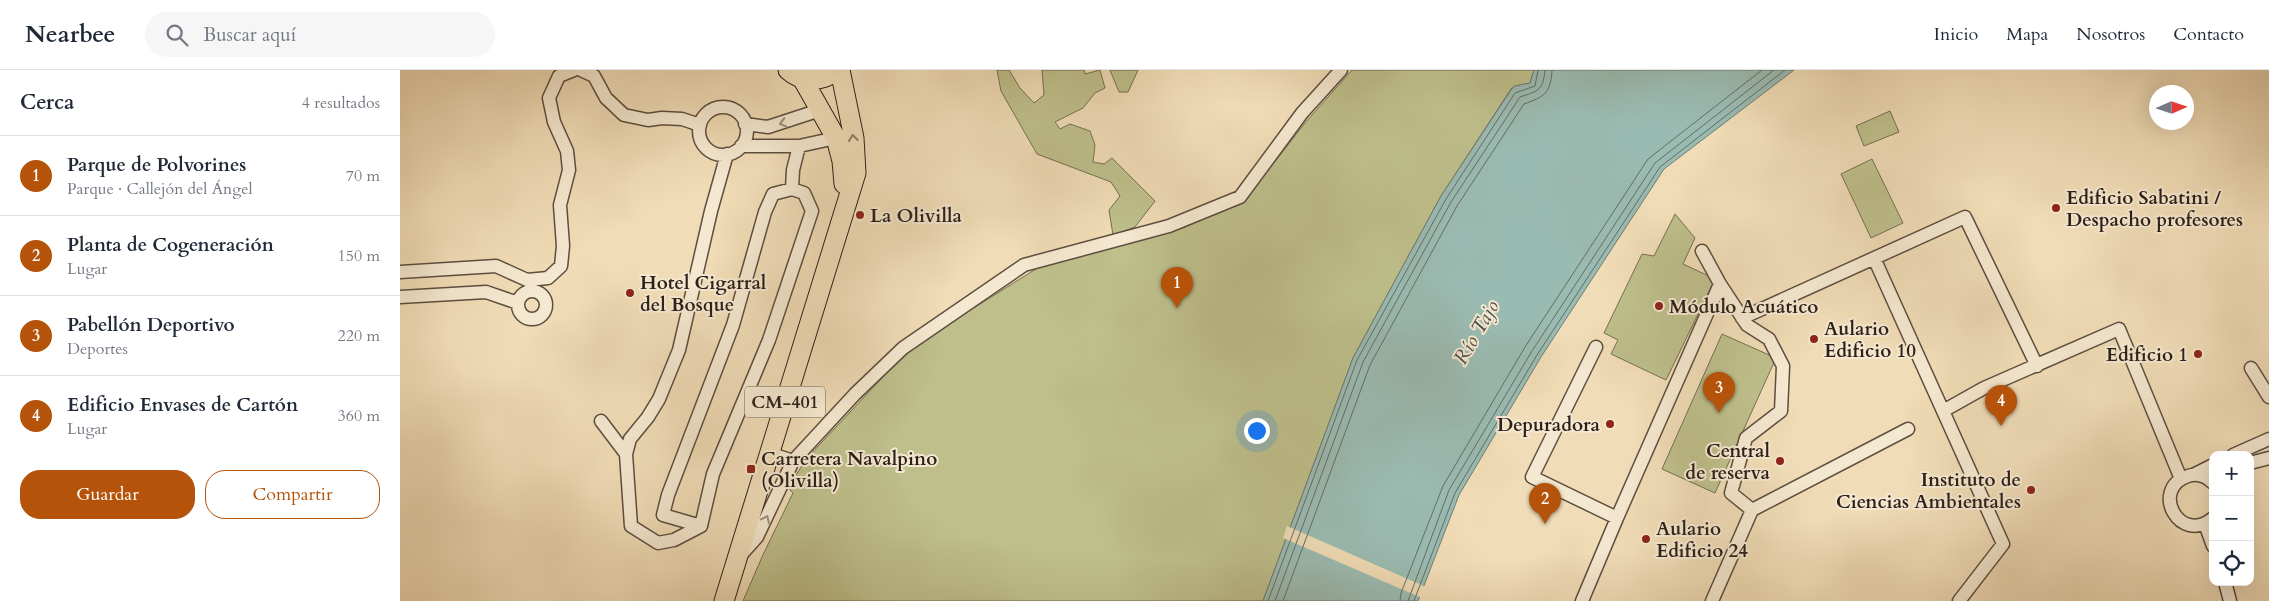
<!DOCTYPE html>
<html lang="es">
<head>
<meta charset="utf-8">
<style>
	body { margin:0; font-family:Cardo,serif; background:#f6f6f7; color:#1f2937 }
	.controls { position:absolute; right:15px; bottom:15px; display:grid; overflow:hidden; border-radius:10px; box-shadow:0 5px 20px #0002 }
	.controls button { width:45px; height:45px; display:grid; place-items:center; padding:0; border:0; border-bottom:1px solid #e0e1e3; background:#fff; color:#1f2937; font:25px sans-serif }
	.compass { position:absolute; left:1749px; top:15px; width:45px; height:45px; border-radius:50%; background:#fff; box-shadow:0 5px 20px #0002; rotate:87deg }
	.you { position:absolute; left:856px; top:360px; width:18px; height:18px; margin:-12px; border:4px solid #fff; border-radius:50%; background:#1a73e8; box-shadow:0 0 0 8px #1a73e833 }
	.badge { display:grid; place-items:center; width:32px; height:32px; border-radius:50%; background:#b45309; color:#fff; font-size:16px; font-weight:700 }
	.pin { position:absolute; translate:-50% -41px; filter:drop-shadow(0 1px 2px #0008) }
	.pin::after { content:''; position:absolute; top:26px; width:18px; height:15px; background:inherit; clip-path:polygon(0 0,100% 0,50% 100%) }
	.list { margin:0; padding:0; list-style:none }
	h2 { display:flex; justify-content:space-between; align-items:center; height:65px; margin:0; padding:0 20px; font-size:21px }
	h2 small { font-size:16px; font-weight:400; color:#747a83 }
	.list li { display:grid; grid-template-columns:32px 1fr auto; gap:15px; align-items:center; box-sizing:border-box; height:80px; padding:0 20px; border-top:1px solid #e0e1e3 }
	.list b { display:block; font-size:19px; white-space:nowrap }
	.list p { margin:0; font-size:16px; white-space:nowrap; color:#747a83 }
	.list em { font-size:16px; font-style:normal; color:#747a83 }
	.actions { display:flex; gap:10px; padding:15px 20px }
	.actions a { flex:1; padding:11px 0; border:1px solid #b45309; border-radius:20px; text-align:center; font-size:18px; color:#b45309 }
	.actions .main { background:#b45309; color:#fff }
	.icon { flex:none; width:28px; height:28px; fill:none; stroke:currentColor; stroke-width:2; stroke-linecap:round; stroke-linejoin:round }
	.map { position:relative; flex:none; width:1869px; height:531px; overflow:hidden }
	header { display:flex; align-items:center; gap:30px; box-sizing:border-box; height:70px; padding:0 25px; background:#fff; border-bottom:1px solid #e0e1e3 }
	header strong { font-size:24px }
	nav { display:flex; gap:28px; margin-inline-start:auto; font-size:18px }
	.search { width:350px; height:45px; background:#f6f6f7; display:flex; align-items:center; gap:12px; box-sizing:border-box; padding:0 18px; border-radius:28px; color:#747a83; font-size:19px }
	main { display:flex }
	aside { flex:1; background:#fff }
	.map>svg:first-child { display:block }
	.green { fill:#bebf8b; stroke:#756f52 }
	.water { fill:#9abbb2; stroke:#6e7d75 }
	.pier { fill:#f0dcb6 }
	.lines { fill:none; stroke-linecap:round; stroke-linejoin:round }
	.shore { stroke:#636d66; stroke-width:1 }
	.street-casing { stroke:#5d4e40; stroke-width:15 }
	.primary-casing { stroke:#2c1f19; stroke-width:21 }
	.street { stroke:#f5e8d0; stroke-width:12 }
	.primary { stroke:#f0dcb6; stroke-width:19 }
	.oneway { stroke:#9b8e7e }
	.oneway2 { stroke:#8e7e68 }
	.poi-dot { fill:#8f2418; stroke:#f5e8d0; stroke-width:2 }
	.labels { text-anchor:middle; stroke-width:4; stroke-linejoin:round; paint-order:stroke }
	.shield { fill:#f5e8d0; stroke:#685b50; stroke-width:1 }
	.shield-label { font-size:18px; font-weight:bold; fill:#2c1f19 }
	.poi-label { font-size:19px; font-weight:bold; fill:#2c1f19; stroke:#f5e8d0; text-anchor:start }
	.water-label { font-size:20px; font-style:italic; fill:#4d4e47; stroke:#f5e8d0 }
</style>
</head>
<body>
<header>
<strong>Nearbee</strong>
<div class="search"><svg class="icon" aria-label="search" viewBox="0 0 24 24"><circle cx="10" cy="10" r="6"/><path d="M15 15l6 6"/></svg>Buscar aquí</div>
<nav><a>Inicio</a><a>Mapa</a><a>Nosotros</a><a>Contacto</a></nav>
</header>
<main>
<aside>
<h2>Cerca<small>4 resultados</small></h2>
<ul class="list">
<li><span class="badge">1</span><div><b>Parque de Polvorines</b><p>Parque · Callejón del Ángel</p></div><em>70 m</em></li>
<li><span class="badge">2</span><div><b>Planta de Cogeneración</b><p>Lugar</p></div><em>150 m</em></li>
<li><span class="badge">3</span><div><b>Pabellón Deportivo</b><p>Deportes</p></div><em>220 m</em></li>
<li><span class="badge">4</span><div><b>Edificio Envases de Cartón</b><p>Lugar</p></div><em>360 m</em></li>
</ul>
<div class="actions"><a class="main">Guardar</a><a>Compartir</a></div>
</aside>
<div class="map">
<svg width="1869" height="531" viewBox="0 0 1869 531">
	<rect width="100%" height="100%" fill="#f0dcb6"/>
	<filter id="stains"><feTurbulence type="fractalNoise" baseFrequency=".004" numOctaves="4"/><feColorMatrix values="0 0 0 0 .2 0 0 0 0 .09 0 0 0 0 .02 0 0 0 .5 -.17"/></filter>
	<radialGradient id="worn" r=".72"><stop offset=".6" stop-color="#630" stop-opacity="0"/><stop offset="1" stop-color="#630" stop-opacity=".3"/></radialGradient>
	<path class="green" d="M597,0H609L620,18L634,33L644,25L642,0H684L685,4L700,0L705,18L695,23L683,38L655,52L660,59L670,54L690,61L695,75L693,92L704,94L712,88L755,131L735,157L713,165L709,140L720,126L711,112L637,84L601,21Z
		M710,0H738L728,22H719Z
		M952,0H1134L1130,13L1115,16L1111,19L1041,126L953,288L863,531H343L362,487L393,423L390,420L394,408L407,388L510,278L639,197L783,158L845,130L905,53Z
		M1490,41L1499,62L1464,76L1456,56Z
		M1472,89L1503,153L1471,168L1441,104Z
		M1275,144L1295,168L1283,194L1315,209L1266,310L1211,284L1218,270L1204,263L1242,184L1254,186Z
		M1322,264L1376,288L1315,423L1262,399Z"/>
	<path class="water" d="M1134,0H1394L1264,99L1141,287L1059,425L1018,531H863L953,288L1041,126L1111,20L1115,16L1130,13Z"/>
	<path class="pier" d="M887,456L1026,517L1022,528L883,468Z"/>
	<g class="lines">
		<path class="shore" d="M868,531L957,290L1046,129L1115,23L1135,16L1138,0
			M875,531L963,292L1051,132L1120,27C1137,21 1143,22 1145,0
			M883,531L970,295L1057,136L1124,34C1144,27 1151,23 1152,0
			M1000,531L1001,523L1043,416L1125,277L1248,89L1362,0
			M1008,531L1049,420L1132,281L1255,93L1374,0
			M1014,531L1055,423L1137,285L1260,97L1385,0"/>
		<defs>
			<path id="street" d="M181,0L194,6L206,28L224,45L248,50L262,48L282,49L300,55
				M299 61a24 24 0 1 1 48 0a24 24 0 1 1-48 0Z
				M345,54L368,57L420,40
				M341,76H399L436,68
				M327,84L311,141L279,280L259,329L248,347L230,369L226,384L231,456L258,473L274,470L301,456L313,404L369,270L412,141L404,123L392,119L393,100L399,76
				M1302,181L1320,214L1347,255L1369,269L1383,296L1381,341L1346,368L1331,423L1352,440L1312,531
				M1474,188L1603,474L1559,531
				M0,202L96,196L127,210L148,208L161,196L163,176L160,135L169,100L167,81L154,52L149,28L159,6L174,0
				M118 235a14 14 0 1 1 28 0a14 14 0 1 1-28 0Z
				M0,227L86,222L118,233
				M1342,248L1565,147L1637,296
				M1851,298L1869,327
				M1543,341L1584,318L1719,259L1781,409
				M201,351L226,384
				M369,383L393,391
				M1833,385L1869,369
				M1850,393L1869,388
				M1793,405L1813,395
				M1813,413C1806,406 1797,403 1788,406C1749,419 1780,476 1813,448
				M1352,440L1508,359
				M1217,448L1320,214
				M1805,454L1813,476
				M301,456L263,445L268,425L333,255L365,142L373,124L392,119
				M340,486L357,467L393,391L455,324L503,278L624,195L769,156L840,127L902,43L941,0
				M1825,512L1830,531
				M1182,531L1217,448L1132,407L1196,277"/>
			<path id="primary" d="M388,0C402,13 423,12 437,0
				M402,8L436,68L442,91L444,114
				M324,531L456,103L454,68L440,0"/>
		</defs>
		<use href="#street" class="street-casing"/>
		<use href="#primary" class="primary-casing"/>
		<use href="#street" class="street"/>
		<use href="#primary" class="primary"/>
	</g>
	<defs><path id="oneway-chevron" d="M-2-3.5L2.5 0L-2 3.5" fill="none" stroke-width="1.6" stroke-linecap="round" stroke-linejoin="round" transform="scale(1.25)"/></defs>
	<g class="oneway">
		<use href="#oneway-chevron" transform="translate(383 53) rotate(165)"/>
		<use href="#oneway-chevron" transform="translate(366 449) rotate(-65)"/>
	</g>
	<use class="oneway2" href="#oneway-chevron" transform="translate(453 68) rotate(-97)"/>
	<g class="poi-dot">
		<circle cx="1656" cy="138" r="5"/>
		<circle cx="460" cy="145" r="5"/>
		<circle cx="230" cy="223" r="5"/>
		<circle cx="1259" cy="236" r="5"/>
		<circle cx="1414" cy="269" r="5"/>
		<circle cx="1798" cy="284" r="5"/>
		<circle cx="1210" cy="354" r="5"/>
		<circle cx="1380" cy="391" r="5"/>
		<rect x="346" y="394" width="10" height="10" rx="2.5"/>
		<circle cx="1631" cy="420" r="5"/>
		<circle cx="1246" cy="469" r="5"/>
	</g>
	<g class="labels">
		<rect class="shield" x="345" y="316.5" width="80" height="31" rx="4"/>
		<g class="shield-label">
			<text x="385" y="338">CM-401</text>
		</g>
		<g class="poi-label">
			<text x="1666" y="134">Edificio Sabatini /<tspan x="1666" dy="22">Despacho profesores</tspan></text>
			<text x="470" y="152">La Olivilla</text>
			<text x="240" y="219">Hotel Cigarral<tspan x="240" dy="22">del Bosque</tspan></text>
			<text x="1269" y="243">Módulo Acuático</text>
			<text x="1424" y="265">Aulario<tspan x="1424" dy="22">Edificio 10</tspan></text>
			<text x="1788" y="291" text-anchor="end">Edificio 1</text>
			<text x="1200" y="361" text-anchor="end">Depuradora</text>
			<text x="1370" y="387" text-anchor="end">Central<tspan x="1370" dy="22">de reserva</tspan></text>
			<text x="361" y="395">Carretera Navalpino<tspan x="361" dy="22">(Olivilla)</tspan></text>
			<text x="1621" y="416" text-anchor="end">Instituto de<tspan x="1621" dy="22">Ciencias Ambientales</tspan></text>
			<text x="1256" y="465">Aulario<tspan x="1256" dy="22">Edificio 24</tspan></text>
		</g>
		<g class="water-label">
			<text transform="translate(1076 262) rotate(-60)" y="7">Río Tajo</text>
		</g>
	</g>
	<rect width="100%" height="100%" filter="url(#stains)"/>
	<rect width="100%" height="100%" fill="url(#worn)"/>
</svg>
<div class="controls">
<button>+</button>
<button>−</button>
<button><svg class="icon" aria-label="locate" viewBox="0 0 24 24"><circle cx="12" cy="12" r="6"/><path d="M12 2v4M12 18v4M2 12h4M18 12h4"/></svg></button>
</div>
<svg class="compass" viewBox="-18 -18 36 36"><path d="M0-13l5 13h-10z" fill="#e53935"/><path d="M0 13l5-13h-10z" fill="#747a83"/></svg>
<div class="you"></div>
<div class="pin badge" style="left:777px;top:238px">1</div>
<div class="pin badge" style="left:1145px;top:454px">2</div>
<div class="pin badge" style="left:1319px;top:343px">3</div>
<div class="pin badge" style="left:1601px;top:356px">4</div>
</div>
</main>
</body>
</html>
